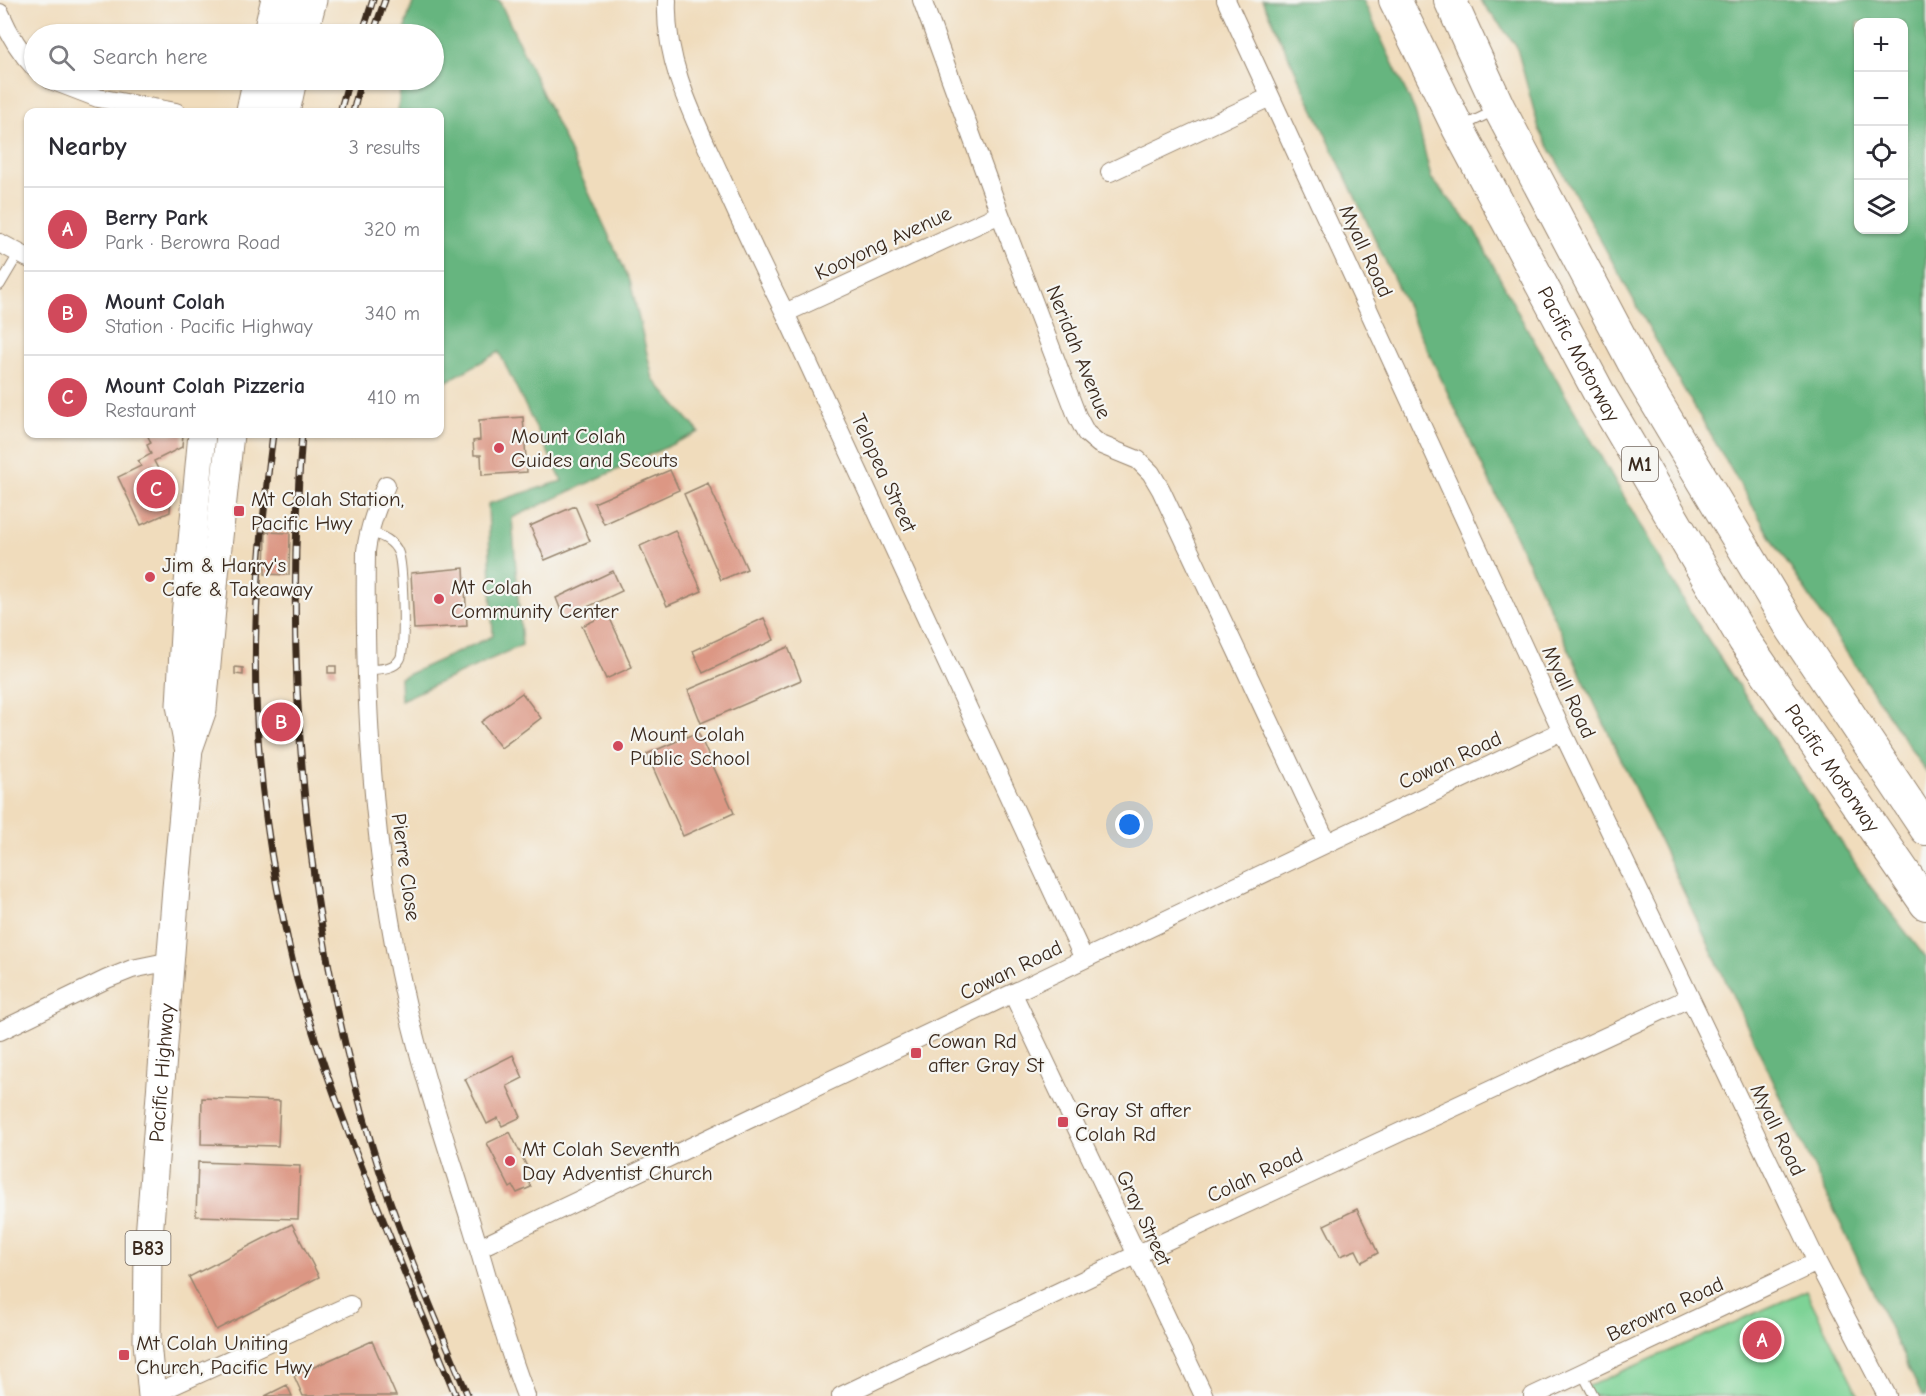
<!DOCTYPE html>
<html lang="en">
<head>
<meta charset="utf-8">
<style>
	body { margin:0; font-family:"Comic Neue",sans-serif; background:#f2f2f3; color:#2b2b33 }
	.controls { position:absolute; right:18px; top:18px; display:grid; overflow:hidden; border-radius:12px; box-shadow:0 2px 4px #0004 }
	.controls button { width:54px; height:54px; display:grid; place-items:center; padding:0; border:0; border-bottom:2px solid #e1e1e2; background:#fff; color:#2b2b33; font:30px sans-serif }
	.you { position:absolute; left:1130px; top:825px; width:21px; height:21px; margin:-15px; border:4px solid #fff; border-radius:50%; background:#1a73e8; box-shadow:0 0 0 9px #1a73e833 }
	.badge { display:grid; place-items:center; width:39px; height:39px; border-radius:50%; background:#d1495b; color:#fff; font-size:20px; font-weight:700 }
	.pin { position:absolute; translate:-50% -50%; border:3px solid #fff; box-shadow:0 2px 6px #0006 }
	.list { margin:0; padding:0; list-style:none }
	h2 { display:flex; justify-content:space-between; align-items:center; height:78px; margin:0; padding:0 24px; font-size:26px }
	h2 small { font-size:20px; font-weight:400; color:#7c7c81 }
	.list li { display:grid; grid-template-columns:39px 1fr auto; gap:18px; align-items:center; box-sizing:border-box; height:84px; padding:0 24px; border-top:2px solid #e1e1e2 }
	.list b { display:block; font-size:22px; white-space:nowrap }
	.list p { margin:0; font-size:20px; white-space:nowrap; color:#7c7c81 }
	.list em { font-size:20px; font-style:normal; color:#7c7c81 }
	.icon { flex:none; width:33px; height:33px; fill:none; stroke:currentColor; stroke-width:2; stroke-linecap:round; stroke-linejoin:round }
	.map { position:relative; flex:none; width:1926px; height:1396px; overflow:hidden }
	.search { position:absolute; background:#fff; box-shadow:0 2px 4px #0004; left:24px; top:24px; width:420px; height:66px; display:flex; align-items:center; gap:15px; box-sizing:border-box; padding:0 21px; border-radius:33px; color:#7c7c81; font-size:22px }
	.panel { position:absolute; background:#fff; box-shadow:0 2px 4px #0004; left:24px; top:108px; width:420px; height:330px; border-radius:12px }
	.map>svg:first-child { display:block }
	.green { fill:#7ed396; stroke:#5c7e5a; stroke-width:1.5 }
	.forest { fill:#66b57f; stroke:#50704e; stroke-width:1.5; fill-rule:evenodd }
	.building { fill:#dc9784 }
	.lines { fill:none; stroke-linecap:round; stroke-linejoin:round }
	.lane-casing { stroke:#96836d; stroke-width:11 }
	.street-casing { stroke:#96836d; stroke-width:20 }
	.primary-casing { stroke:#96836d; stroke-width:29 }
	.highway-casing { stroke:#96836d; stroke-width:34 }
	.lane { stroke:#fff; stroke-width:9 }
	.street { stroke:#fff; stroke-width:18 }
	.primary { stroke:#fff; stroke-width:27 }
	.highway { stroke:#fff; stroke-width:32 }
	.rail-casing { stroke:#3b2a1e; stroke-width:7 }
	.rail { stroke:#f6f6f2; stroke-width:4.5; stroke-dasharray:14; stroke-linecap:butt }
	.poi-dot { fill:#d1495b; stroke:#f6f6f2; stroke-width:2 }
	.labels { text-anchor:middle; stroke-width:4.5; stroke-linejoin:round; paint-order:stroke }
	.shield { fill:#f6f6f2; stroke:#73675e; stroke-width:1.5 }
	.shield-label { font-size:20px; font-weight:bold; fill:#3b2a1e }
	.street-label { font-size:21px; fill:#3b2a1e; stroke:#f6f6f2 }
	.poi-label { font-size:21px; fill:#3b2a1e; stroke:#f6f6f2; text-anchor:start }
</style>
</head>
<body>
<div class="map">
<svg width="1926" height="1396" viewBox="0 0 1926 1396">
	<rect width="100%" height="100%" fill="#f6f6f2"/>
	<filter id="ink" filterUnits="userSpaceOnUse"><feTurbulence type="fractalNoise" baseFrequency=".0167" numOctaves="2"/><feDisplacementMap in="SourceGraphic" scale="12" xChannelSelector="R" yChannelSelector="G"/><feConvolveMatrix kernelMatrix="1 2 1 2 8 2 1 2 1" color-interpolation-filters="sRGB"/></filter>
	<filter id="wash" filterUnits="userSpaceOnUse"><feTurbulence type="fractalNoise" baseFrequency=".008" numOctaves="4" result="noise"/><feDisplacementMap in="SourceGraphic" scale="24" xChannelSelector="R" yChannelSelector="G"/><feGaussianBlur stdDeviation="1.35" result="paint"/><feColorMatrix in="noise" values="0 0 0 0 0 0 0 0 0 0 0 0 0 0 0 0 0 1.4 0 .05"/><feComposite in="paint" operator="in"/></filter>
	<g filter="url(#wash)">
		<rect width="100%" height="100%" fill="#f0dcbc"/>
		<path class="green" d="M1806,1291L1859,1396H1586L1582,1389Z"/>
		<path class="forest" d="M414,0H499L630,281L653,379L699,432L512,518L522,645L401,700L400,678L493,636L488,504L562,481L499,352L440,385V112H398L401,80H434V34H405L406,23Z
			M1262,0H1363L1415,111L1431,178L1473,227L1521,318L1694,618L1870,886L1926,958V1396H1922Z
			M1480,0H1926V772L1778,549L1673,371L1539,129L1516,45ZM1904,22V230H1858V22Z"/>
		<g id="blocks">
			<path class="building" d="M523,417L527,472L482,475L481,455H474L473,441L480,440L479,420Z
				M147,434H183L182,447L154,461L171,494L170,512L141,525L118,477L141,466L138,461L151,454L147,445L151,443Z
				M670,470L679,490L604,524L594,503Z
				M708,483L747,569L721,580L684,494Z
				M575,506L590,541L545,560L530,526Z
				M675,530L702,591L667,606L640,546Z
				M266,532L290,533L289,575L265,574Z
				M464,568L467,626L414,629L411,573Z
				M613,571L622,591L564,618L556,598Z
				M608,614L632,667L606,679L582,626Z
				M764,618L774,640L703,673L693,651Z
				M788,647L801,680L701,723L688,690Z
				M328,666H336V673H328Z
				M235,667L243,668V675L235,674Z
				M522,693L541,718L501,748L481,722Z
				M698,732L734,813L683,836L647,754Z
				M513,1055L523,1078L507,1086L521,1117L502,1126L498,1118L487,1124L465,1079Z
				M202,1098L280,1101L278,1146L201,1144Z
				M510,1132L533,1179L528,1181L531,1187L517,1193L513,1186L510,1188L487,1143Z
				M198,1162L300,1166L298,1219L196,1216Z
				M1357,1209L1378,1253L1362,1262L1356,1250L1340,1256L1324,1225Z
				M292,1224L319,1277L216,1330L189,1277Z
				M372,1341L396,1396H303L294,1376Z
				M287,1385L292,1396H265Z"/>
		</g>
	</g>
	<g filter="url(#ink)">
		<use href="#blocks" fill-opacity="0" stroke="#96836d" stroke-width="1.5"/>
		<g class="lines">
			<defs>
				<path id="lane" d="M1463,126L1494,111
					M0,285L19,253
					M366,670C377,669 394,670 400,659C406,650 403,563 398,552C393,540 381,536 369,531
					M1582,1373L1594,1396"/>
				<path id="street" d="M667,0C664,62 694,118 719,173C740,220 762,267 785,313L1084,959
					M922,0L1000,214L1077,416L1086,433L1099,444L1138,460L1151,473L1161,490L1327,843
					M1226,0L1562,731L1817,1262L1887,1396
					M0,13C9,34 19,51 34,67
					M262,34L270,0
					M51,80L98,98L176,112
					M245,112L252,80
					M1110,172L1270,97
					M0,243L28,258
					M785,313L1000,214
					M386,485C377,507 369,527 366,551C364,700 372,851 405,997C422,1074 448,1148 471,1223C489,1281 504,1340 526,1396
					M1013,994L1204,1396
					M0,1031L107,979L132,969L171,961
					M479,1248L1562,731
					M152,1395L350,1305
					M841,1396L1136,1255L1689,998
					M1533,1396L1817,1262"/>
				<g id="primary">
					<path d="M281,34L289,0"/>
					<path d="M304,34L313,0"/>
					<path d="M262,112L270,80"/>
					<path d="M286,112L293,80"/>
					<path d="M188,747L180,705L185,616L202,434"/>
					<path id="s1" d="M152,1396L147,1342L148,1250L176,888L189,749L203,709L215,575L230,434"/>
				</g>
				<g id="highway">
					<path id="s2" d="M1395,0L1458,128L1599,393L1744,640L1926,904"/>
					<path d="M1450,0L1499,108L1640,375L1792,629L1926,829"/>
				</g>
			</defs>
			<use href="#lane" class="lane-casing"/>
			<use href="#street" class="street-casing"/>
			<use href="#primary" class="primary-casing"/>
			<use href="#highway" class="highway-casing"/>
			<use href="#lane" class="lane"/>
			<use href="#street" class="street"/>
			<use href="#primary" class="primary"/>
			<use href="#highway" class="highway"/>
			<defs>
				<path id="rail" d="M362,34L373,0
					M373,34L385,0
					M340,112L349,80
					M353,112L361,80
					M273,434C265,496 258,559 256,623C253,711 261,800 277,887C283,918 289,949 297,980C338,1123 400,1259 456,1396
					M302,434C283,672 304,916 372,1146C397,1231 434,1314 468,1396"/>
			</defs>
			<use href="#rail" class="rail-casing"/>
			<use href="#rail" class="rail"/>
		</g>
	</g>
	<g class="poi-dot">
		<circle cx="499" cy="448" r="6"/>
		<rect x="233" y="505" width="12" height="12" rx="3"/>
		<circle cx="150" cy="577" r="6"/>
		<circle cx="439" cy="599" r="6"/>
		<circle cx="618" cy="746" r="6"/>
		<rect x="910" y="1047" width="12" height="12" rx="3"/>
		<rect x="1057" y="1116" width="12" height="12" rx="3"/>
		<circle cx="510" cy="1161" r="6"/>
		<rect x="118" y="1349" width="12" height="12" rx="3"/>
	</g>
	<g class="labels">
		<g class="shield">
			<rect x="1622" y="447" width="36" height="34" rx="4.5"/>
			<rect x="125.5" y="1231" width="45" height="34" rx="4.5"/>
		</g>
		<g class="shield-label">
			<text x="1640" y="471">M1</text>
			<text x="148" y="1255">B83</text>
		</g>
		<g class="street-label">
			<text transform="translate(883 243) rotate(-25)" y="7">Kooyong Avenue</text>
			<text transform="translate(1366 251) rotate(65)" y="7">Myall Road</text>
			<text transform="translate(1079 352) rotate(68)" y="7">Neridah Avenue</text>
			<text dy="7" stroke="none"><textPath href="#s2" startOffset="399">Pacific Motorway</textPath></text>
			<text transform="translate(884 473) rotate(65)" y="7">Telopea Street</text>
			<text transform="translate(1569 692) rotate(65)" y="7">Myall Road</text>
			<text transform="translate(1450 760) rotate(-25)" y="7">Cowan Road</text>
			<text dy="7" stroke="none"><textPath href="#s2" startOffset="885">Pacific Motorway</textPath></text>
			<text transform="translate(406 867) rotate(82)" y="7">Pierre Close</text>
			<text transform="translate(1011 970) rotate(-26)" y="7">Cowan Road</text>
			<text dy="7" stroke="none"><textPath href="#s1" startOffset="324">Pacific Highway</textPath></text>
			<text transform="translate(1778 1130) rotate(64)" y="7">Myall Road</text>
			<text transform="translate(1255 1175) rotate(-25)" y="7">Colah Road</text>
			<text transform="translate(1144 1218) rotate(65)" y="7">Gray Street</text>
			<text transform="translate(1665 1309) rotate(-25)" y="7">Berowra Road</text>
		</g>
		<g class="poi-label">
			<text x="511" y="443">Mount Colah<tspan x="511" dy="24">Guides and Scouts</tspan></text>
			<text x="251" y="506">Mt Colah Station,<tspan x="251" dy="24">Pacific Hwy</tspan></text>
			<text x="162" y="572">Jim &amp; Harry's<tspan x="162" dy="24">Cafe &amp; Takeaway</tspan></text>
			<text x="451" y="594">Mt Colah<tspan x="451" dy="24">Community Center</tspan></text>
			<text x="630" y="741">Mount Colah<tspan x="630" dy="24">Public School</tspan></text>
			<text x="928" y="1048">Cowan Rd<tspan x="928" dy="24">after Gray St</tspan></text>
			<text x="1075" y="1117">Gray St after<tspan x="1075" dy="24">Colah Rd</tspan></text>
			<text x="522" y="1156">Mt Colah Seventh<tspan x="522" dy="24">Day Adventist Church</tspan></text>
			<text x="136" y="1350">Mt Colah Uniting<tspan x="136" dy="24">Church, Pacific Hwy</tspan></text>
		</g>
	</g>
</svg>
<div class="controls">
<button>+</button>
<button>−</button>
<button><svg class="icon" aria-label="locate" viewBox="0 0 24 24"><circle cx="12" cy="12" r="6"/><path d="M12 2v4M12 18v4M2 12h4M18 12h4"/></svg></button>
<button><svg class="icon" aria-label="layers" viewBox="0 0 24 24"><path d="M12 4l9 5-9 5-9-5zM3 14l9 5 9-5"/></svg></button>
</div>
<div class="you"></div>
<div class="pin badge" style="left:1762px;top:1340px">A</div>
<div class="pin badge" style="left:281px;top:722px">B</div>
<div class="pin badge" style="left:156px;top:489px">C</div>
<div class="search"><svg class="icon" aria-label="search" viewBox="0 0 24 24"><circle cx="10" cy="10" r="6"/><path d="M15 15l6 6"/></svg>Search here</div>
<section class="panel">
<h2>Nearby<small>3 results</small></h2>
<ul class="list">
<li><span class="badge">A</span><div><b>Berry Park</b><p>Park · Berowra Road</p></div><em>320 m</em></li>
<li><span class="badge">B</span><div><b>Mount Colah</b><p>Station · Pacific Highway</p></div><em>340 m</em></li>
<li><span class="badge">C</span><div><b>Mount Colah Pizzeria</b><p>Restaurant</p></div><em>410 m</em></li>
</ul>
</section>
</div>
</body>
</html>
